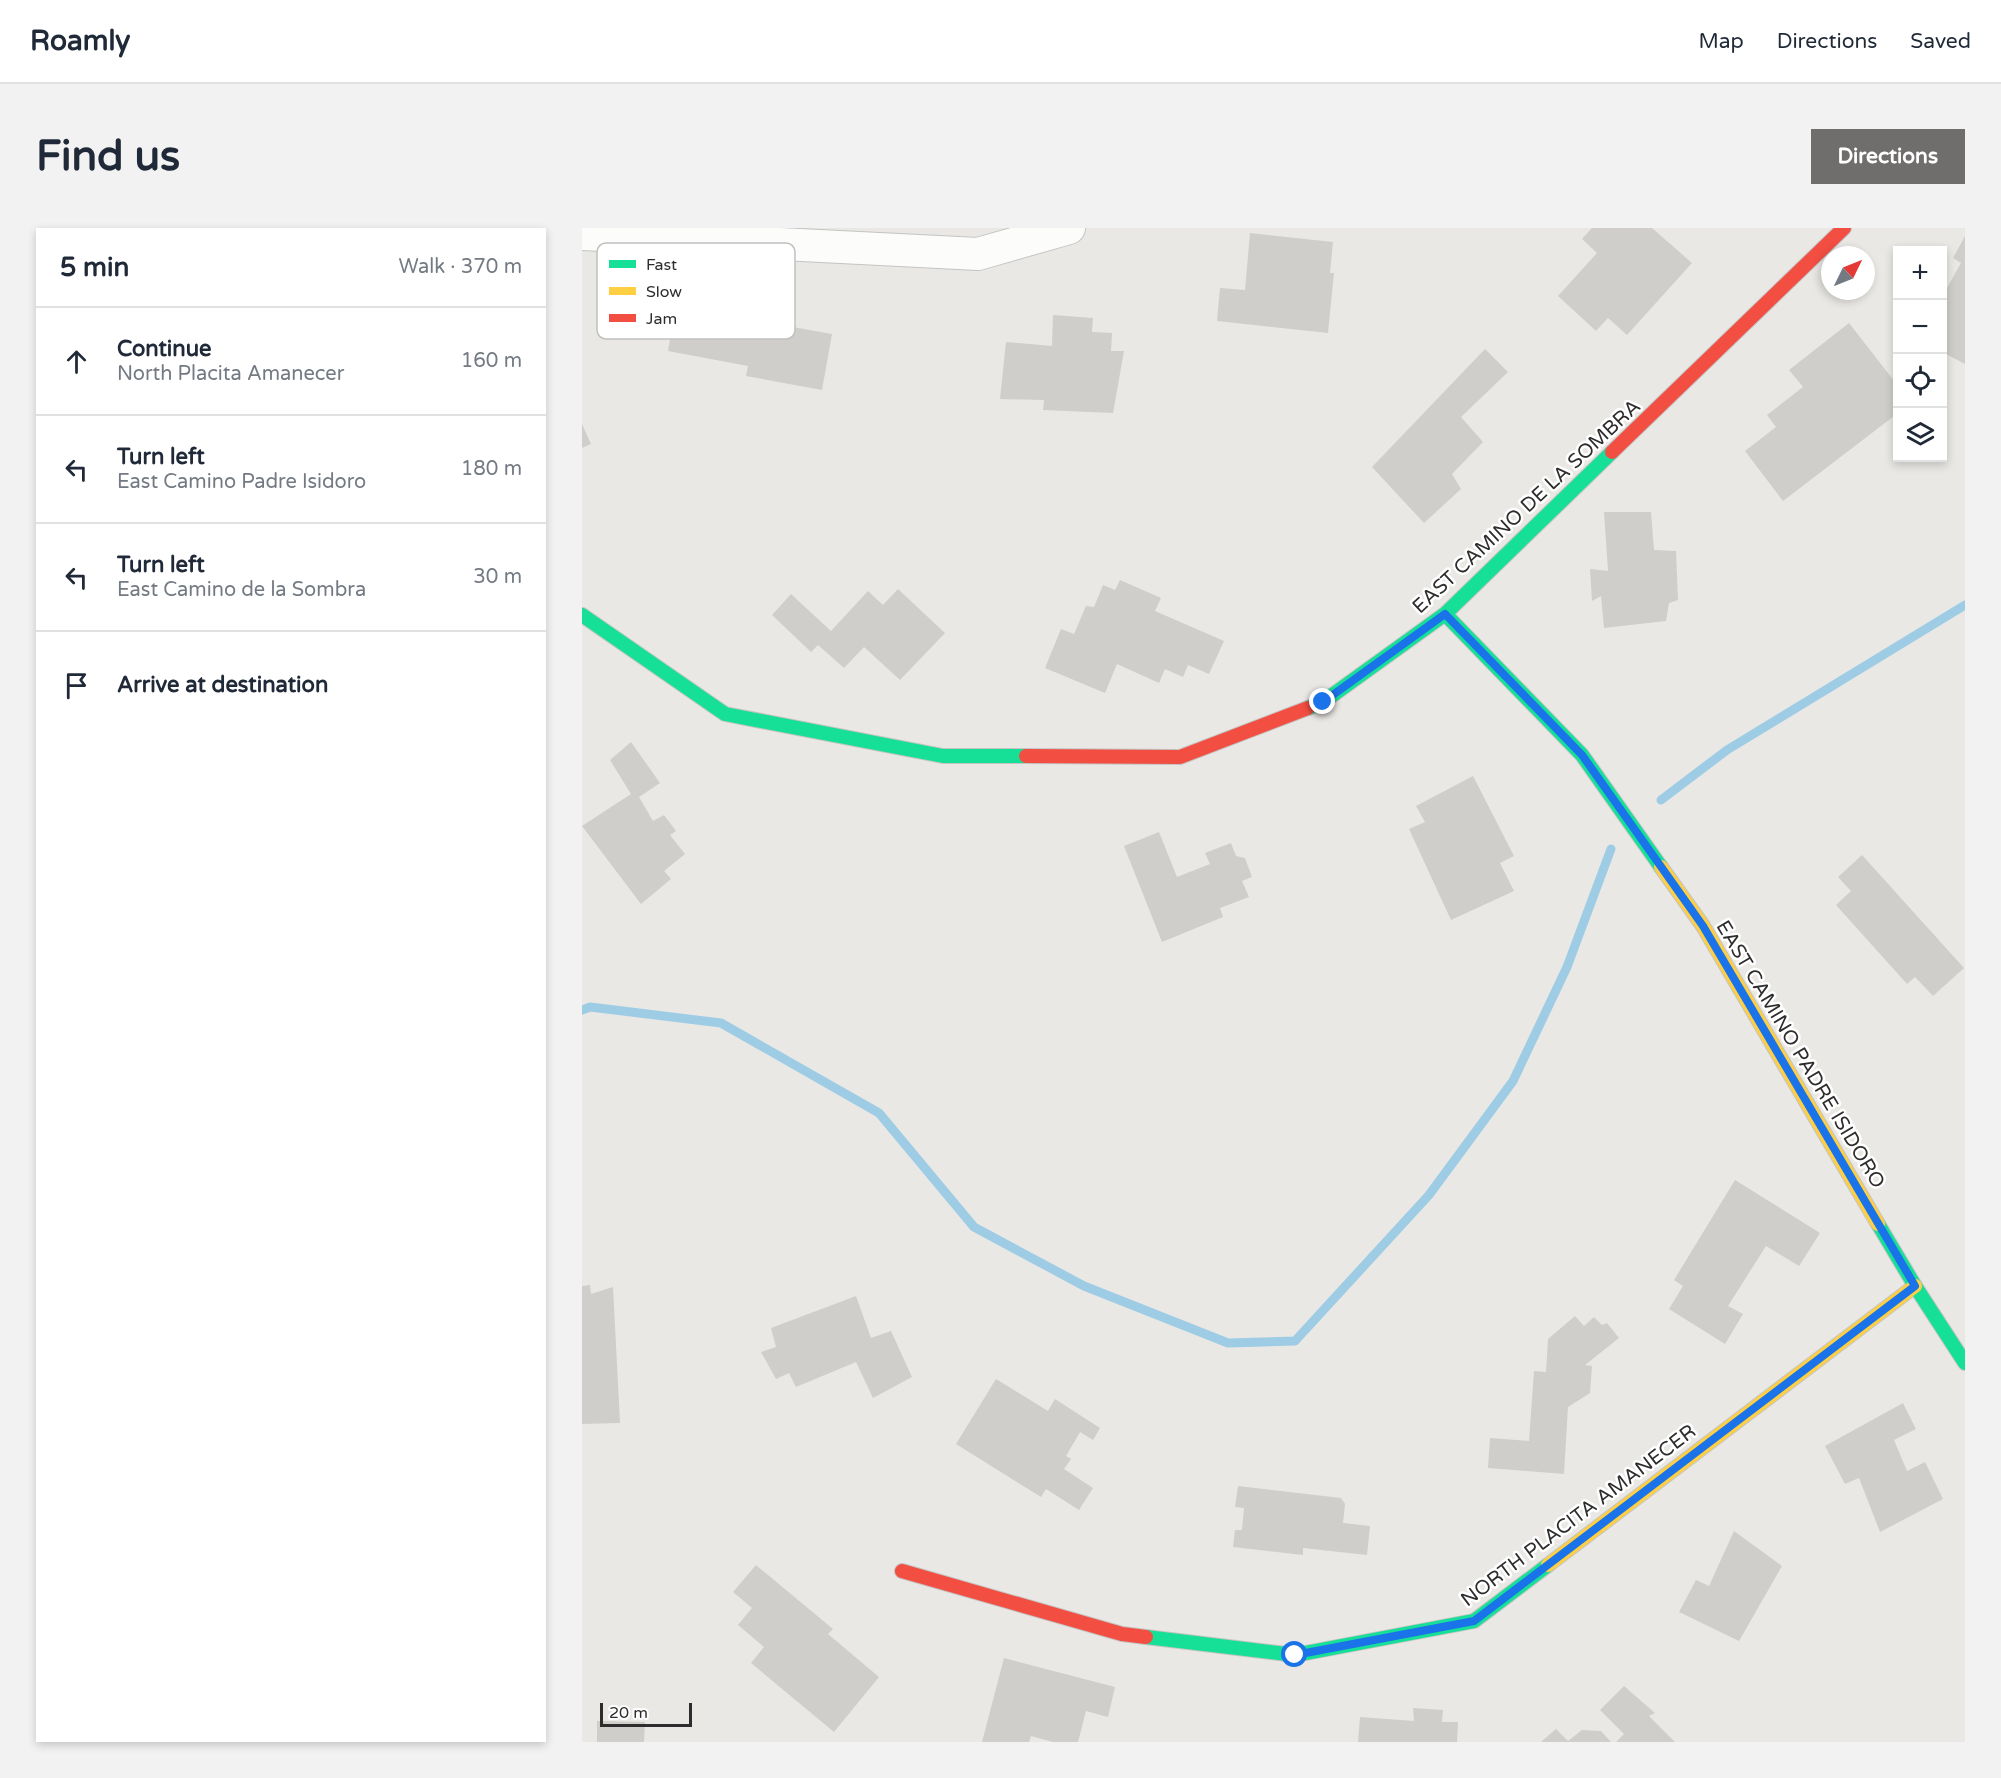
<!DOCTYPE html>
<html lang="en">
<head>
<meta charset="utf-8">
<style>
	body { margin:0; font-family:"Varela Round",sans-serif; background:#f2f2f3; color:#1f2937 }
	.controls { position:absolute; right:18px; top:18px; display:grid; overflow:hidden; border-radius:0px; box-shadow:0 3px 9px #0003 }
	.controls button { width:54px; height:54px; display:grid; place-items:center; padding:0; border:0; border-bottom:2px solid #e0e1e3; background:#fff; color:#1f2937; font:30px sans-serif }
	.compass { position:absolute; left:1239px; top:18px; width:54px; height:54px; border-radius:50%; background:#fff; box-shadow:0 3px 9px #0003; rotate:47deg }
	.scale { position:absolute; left:18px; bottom:15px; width:92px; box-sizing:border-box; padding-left:6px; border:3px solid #2d2d2d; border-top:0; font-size:16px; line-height:21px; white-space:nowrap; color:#2d2d2d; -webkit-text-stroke:4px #fff; paint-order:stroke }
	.stop { position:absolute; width:18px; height:18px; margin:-14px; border:4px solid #1a73e8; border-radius:50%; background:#fff }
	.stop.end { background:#1a73e8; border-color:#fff; box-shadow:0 2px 6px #0008 }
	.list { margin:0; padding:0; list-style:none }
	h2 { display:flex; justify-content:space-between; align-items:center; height:78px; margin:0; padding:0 24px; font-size:26px }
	h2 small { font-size:20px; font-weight:400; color:#747a83 }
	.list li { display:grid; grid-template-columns:39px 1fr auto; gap:18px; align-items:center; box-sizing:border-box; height:108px; padding:0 24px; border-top:2px solid #e0e1e3 }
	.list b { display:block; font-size:22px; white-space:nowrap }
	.list p { margin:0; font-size:20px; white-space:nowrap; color:#747a83 }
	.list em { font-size:20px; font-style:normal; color:#747a83 }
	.icon { flex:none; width:33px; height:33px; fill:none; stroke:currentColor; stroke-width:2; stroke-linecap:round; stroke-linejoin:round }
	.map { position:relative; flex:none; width:1383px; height:1514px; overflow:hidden; border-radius:0px }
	header { display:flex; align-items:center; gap:36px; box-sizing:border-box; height:84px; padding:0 30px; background:#fff; border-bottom:2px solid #e0e1e3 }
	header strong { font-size:28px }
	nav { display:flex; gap:33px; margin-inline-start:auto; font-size:21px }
	.intro { display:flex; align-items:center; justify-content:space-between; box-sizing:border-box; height:144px; padding:0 36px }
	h1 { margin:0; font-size:42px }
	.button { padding:15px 27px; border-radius:0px; background:#6f6e6d; color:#fff; font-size:21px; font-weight:700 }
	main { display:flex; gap:36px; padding:0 36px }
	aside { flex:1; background:#fff; border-radius:0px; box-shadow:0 3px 9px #0003 }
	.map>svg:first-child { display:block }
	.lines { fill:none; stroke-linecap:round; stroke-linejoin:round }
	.stream { stroke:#9ecce5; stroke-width:9 }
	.building { fill:#cfceca }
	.street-casing { stroke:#c4c4c4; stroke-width:34 }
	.fast-casing { stroke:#c4c4c4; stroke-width:16 }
	.slow-casing { stroke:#c4c4c4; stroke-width:16 }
	.jam-casing { stroke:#c4c4c4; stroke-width:16 }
	.street { stroke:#fcfcfb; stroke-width:32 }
	.fast { stroke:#16e098; stroke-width:14 }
	.slow { stroke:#ffcf43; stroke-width:14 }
	.jam { stroke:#f24e42; stroke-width:14 }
	.route { stroke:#1a73e8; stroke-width:8 }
	.labels { text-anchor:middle; stroke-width:5; stroke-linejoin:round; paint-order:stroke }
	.street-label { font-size:20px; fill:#2d2d2d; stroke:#fff }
	.key { fill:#fff; stroke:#c0c0c0; stroke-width:1.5 }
	.key-label { font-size:16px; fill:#2d2d2d }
</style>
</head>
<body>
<header>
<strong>Roamly</strong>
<nav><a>Map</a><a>Directions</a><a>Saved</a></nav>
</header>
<div class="intro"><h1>Find us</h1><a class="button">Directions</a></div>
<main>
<aside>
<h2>5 min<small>Walk · 370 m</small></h2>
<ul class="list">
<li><svg class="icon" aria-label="ahead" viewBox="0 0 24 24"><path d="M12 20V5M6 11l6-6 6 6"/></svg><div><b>Continue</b><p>North Placita Amanecer</p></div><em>160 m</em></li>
<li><svg class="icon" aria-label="left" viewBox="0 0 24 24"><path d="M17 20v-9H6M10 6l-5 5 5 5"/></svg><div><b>Turn left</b><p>East Camino Padre Isidoro</p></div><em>180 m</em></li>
<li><svg class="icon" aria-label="left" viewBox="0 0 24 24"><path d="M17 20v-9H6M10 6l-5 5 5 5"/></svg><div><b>Turn left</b><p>East Camino de la Sombra</p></div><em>30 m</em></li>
<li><svg class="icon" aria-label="arrive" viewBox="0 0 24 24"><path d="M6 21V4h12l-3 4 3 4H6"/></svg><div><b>Arrive at destination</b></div></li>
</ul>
</aside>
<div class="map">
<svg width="1383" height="1514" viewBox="0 0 1383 1514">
	<rect width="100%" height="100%" fill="#eae8e4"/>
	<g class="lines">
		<path class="stream" d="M1079,572L1145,522L1383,377
			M0,782L8,779L139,795L297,885L392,999L502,1058L646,1115L713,1113L847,967L931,853L985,739L1029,621"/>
	</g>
	<path class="building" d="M1010,0H1070L1110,35L1045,107L1026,90L1014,103L976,68L1015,25L1000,11Z
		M668,5L751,14L748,45H752L746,105L635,93L638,60L663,62Z
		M1383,8V136L1360,124V69L1379,35L1371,30Z
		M94,78L250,106L240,162L164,148L166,138L86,123Z
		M471,87L511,90L510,104L530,105L529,123H542L531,185L461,182L462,172L418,171L424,114L470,118Z
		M1267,95L1316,158V185L1201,273L1163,223L1194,199L1185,187L1221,159L1207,142Z
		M903,121L926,144L879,189L901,214L870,246L879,261L842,295L790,239Z
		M0,196L9,216L0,220Z
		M1022,284H1069L1072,322L1094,323L1096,372L1087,375L1084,393L1022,400L1019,368L1010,373L1008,341L1026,343Z
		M538,352L579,370L573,383L642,413L627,446L606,437L601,449L583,441L577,455L535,436L523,465L463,440L479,401L492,406L504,378L512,379L521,357L533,362Z
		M316,361L363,405L318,452L282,419L262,440L236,417L229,424L190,387L209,366L249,403L286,363L301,377Z
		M49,514L78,555L57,569L71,593L82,587L94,603L88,607L103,626L82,643L89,651L59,676L0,598L49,566L28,532Z
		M891,548L932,628L918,635L932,663L869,692L827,601L843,594L834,578Z
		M577,604L595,649L628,636L623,625L649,615L654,628L663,630L670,649L660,653L667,669L638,680L641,689L580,714L542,618Z
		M1280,627L1382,740L1351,768L1333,749L1325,756L1254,677L1269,663L1256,649Z
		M1153,952L1238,1005L1217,1038L1184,1018L1146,1078L1161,1086L1143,1116L1087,1081L1101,1058L1092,1052Z
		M8,1057L9,1066L31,1059L38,1195L0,1196V1058Z
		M274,1068L289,1110L309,1103L330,1149L291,1170L274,1134L214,1159L207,1145L194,1151L179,1124L194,1119L189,1100Z
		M993,1088L1002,1098L1012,1089L1020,1097L1025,1095L1037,1110L1003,1137L1010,1138L1008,1165L986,1179L982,1246L906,1240L908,1210L947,1213L952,1143L964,1144L966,1111Z
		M414,1151L466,1183L473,1171L518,1200L511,1212L498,1204L484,1228L489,1231L482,1241L511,1260L497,1282L464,1261L459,1269L374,1216Z
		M1321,1175L1334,1201L1312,1212L1325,1243L1343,1234L1361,1271L1298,1304L1277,1250L1263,1256L1243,1218Z
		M656,1258L759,1270L763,1276L761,1295L788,1298L785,1327L721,1320V1327L651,1319L653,1302H660L662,1280L653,1279Z
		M1152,1303L1200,1338L1157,1413L1097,1384L1114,1352L1127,1358Z
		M174,1337L251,1401L246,1406L297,1449L252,1504L169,1435L182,1419L156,1397L170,1380L151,1364Z
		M422,1430L533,1459L526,1489L504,1483L496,1514H471L449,1508L447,1514H400Z
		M1042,1458L1073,1485L1067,1488L1093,1514H1034L1042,1506L1018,1482Z
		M831,1480L861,1482L860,1494H876L875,1514H776L778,1489L832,1493Z
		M15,1493L63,1494L62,1514H15Z
		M974,1501L986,1513L1000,1502L1019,1503L1029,1514H959Z"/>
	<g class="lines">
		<defs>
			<path id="street" d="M0,6L396,26L487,0"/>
			<path id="fast" d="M863,386L1000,527L1079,639
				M0,387L143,486L361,528H444
				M726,480L741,474L863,386L1030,224
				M1296,996L1333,1058L1383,1135
				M564,1409L713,1427L892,1393L966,1337"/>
			<path id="slow" d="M1079,639L1121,698L1296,996
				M966,1337L1333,1058"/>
			<path id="jam" d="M1030,224L1262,0
				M444,528L598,529L726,480
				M320,1343L540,1406L564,1409"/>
		</defs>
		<use href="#street" class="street-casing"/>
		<use href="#fast" class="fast-casing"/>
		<use href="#slow" class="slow-casing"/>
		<use href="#jam" class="jam-casing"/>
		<use href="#street" class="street"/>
		<use href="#fast" class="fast"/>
		<use href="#slow" class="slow"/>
		<use href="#jam" class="jam"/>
	</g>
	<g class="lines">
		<path class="route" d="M713,1427L892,1393L1333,1058L1121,698L1000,527L863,386L741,474"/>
	</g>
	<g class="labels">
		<g class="street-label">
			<text transform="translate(944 278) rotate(-43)" y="7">EAST CAMINO DE LA SOMBRA</text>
			<text transform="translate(1219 826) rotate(59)" y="7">EAST CAMINO PADRE ISIDORO</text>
			<text transform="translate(996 1287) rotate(-37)" y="7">NORTH PLACITA AMANECER</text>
		</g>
	</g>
	<rect x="15" y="15" width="198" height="96" rx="9" class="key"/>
	<rect x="27" y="32" width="27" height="8" fill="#16e098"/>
	<rect x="27" y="59" width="27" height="8" fill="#ffcf43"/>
	<rect x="27" y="86" width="27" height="8" fill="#f24e42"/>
	<g class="key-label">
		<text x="64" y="42">Fast</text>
		<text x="64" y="69">Slow</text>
		<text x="64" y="96">Jam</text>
	</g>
</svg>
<div class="controls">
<button>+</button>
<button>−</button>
<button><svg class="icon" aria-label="locate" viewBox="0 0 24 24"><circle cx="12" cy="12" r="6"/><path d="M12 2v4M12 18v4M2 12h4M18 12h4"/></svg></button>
<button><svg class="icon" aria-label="layers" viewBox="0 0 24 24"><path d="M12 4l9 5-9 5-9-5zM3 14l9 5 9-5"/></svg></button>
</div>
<svg class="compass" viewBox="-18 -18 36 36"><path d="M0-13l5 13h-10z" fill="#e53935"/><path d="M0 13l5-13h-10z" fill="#747a83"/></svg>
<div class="scale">20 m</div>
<div class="stop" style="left:713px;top:1427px"></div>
<div class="stop end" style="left:741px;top:474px"></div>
</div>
</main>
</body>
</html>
